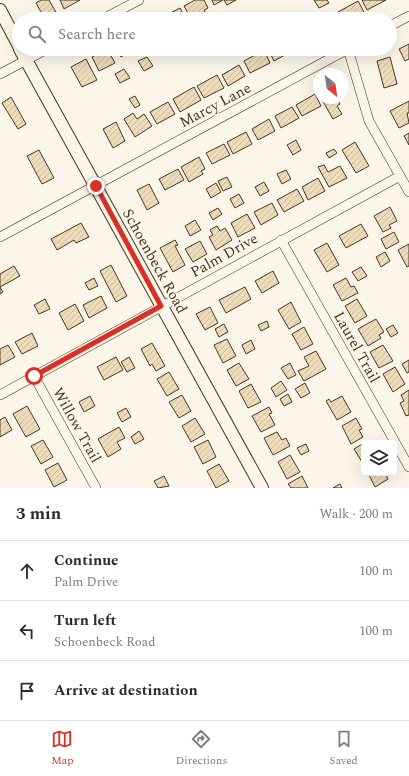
<!DOCTYPE html>
<html lang="en">
<head>
<meta charset="utf-8">
<style>
	body { margin:0; font-family:Spectral,serif; background:#f7f7f7; color:#2b2b33 }
	.controls { position:absolute; right:12px; bottom:12px; display:grid; overflow:hidden; border-radius:6px; box-shadow:0 4px 16px #0002 }
	.controls button { width:36px; height:36px; display:grid; place-items:center; padding:0; border:0; border-bottom:1px solid #e1e1e2; background:#fff; color:#2b2b33; font:20px sans-serif }
	.compass { position:absolute; left:313px; top:68px; width:36px; height:36px; border-radius:50%; background:#fff; box-shadow:0 4px 16px #0002; rotate:151deg }
	.stop { position:absolute; width:12px; height:12px; margin:-9px; border:3px solid #d93025; border-radius:50%; background:#fff }
	.stop.end { background:#d93025; border-color:#fff; box-shadow:0 1px 4px #0008 }
	.list { margin:0; padding:0; list-style:none }
	h2 { display:flex; justify-content:space-between; align-items:center; height:52px; margin:0; padding:0 16px; font-size:17px }
	h2 small { font-size:13px; font-weight:400; color:#7c7c81 }
	.list li { display:grid; grid-template-columns:26px 1fr auto; gap:12px; align-items:center; box-sizing:border-box; height:60px; padding:0 16px; border-top:1px solid #e1e1e2 }
	.list b { display:block; font-size:15px; white-space:nowrap }
	.list p { margin:0; font-size:13px; white-space:nowrap; color:#7c7c81 }
	.list em { font-size:13px; font-style:normal; color:#7c7c81 }
	.icon { flex:none; width:22px; height:22px; fill:none; stroke:currentColor; stroke-width:2; stroke-linecap:round; stroke-linejoin:round }
	.map { position:relative; flex:none; width:409px; height:488px; overflow:hidden }
	.search { position:absolute; background:#fff; box-shadow:0 4px 16px #0002; left:12px; right:12px; top:12px; height:44px; display:flex; align-items:center; gap:10px; box-sizing:border-box; padding:0 14px; border-radius:22px; color:#7c7c81; font-size:15px }
	.sheet { height:232px; background:#fff }
	nav { display:flex; justify-content:space-around; align-items:center; box-sizing:border-box; height:56px; border-top:1px solid #e1e1e2; background:#fff; font-size:11px; color:#7c7c81 }
	nav a { display:grid; justify-items:center; gap:2px }
	nav .on { color:#d93025 }
	.map>svg:first-child { display:block }
	.building { fill:url(#building-hatch); stroke:#4a3520 }
	.lines { fill:none; stroke-linecap:round; stroke-linejoin:round }
	.street-casing { stroke:#4a3520; stroke-width:10 }
	.secondary-casing { stroke:#4a3520; stroke-width:14 }
	.street { stroke:#fbf6e9; stroke-width:9 }
	.secondary { stroke:#fbf6e9; stroke-width:12 }
	.route { stroke:#d93025; stroke-width:5 }
	.labels { text-anchor:middle; stroke-width:3; stroke-linejoin:round; paint-order:stroke }
	.street-label { font-size:15px; fill:#4a3520; stroke:#fbf6e9 }
</style>
</head>
<body>
<div class="map">
<svg width="409" height="488" viewBox="0 0 409 488">
	<defs>
		<pattern id="building-hatch" width="6" height="6" patternUnits="userSpaceOnUse"><rect width="6" height="6" fill="#ecdcbc"/><path d="M-1 1l2-2M0 6l6-6M5 7l2-2" fill="none" stroke="#ccbda1"/></pattern>
	</defs>
	<rect width="100%" height="100%" fill="#fbf6e9"/>
	<path class="building" d="M41,0H49L57,14L45,19L36,3Z
		M60,0H80L64,9Z
		M195,0H204L208,8L204,10L206,13L200,17L197,13L190,17L184,6Z
		M212,0H223L214,5Z
		M224,0H236L227,5Z
		M314,0H327L329,3L319,8Z
		M362,0H386L367,10Z
		M358,1L364,12L351,19H342L338,12Z
		M180,8L186,19H161V18Z
		M333,14L336,19H324Z
		M409,44V59L405,61L399,49Z
		M107,49L115,63L99,71L92,57Z
		M117,49H134L121,57Z
		M223,49H233L225,53Z
		M268,49H293L294,50L274,61Z
		M264,50L270,63L250,73L244,61Z
		M147,57L153,66L144,71L138,61Z
		M390,57L397,84L384,88L377,61Z
		M86,59L97,80L82,87L71,67Z
		M239,65L245,76L228,86L222,75Z
		M124,69L130,78L120,83L115,74Z
		M217,75L224,88L204,98L197,86Z
		M194,87L201,100L180,112L173,99Z
		M315,94L321,106L302,116L296,105Z
		M135,96L140,105L135,108L129,99Z
		M11,97L26,124L18,129L2,103Z
		M321,98H336L340,104L337,106L342,114L333,119Z
		M409,101V113H407L409,123L399,128L390,111Z
		M168,102L175,114L157,124L150,112Z
		M292,107L299,118L281,128L275,116Z
		M133,113L137,119L144,114L152,126L135,137L124,119Z
		M269,119L275,131L258,140L252,129Z
		M116,122L125,141L113,148L103,129Z
		M246,132L252,144L233,154L227,142Z
		M409,133V145L404,136Z
		M296,140L301,150L293,155L287,145Z
		M355,142L369,166L356,173L342,150Z
		M224,144L230,155L212,164L206,153Z
		M334,149L337,153L329,158L326,153Z
		M39,150L54,178L42,184L27,156Z
		M199,157L205,169L201,171L203,174L189,182L181,167Z
		M324,165L328,172L340,166L347,178L329,187L318,167Z
		M178,169L184,180L165,190L159,179Z
		M286,170L291,179L282,184L277,174Z
		M227,177L232,187L223,191L218,181Z
		M318,178L325,191L308,200L302,187Z
		M264,182L269,191L260,196L255,187Z
		M216,183L221,192L211,198L206,189Z
		M149,184L159,203L147,210L137,190Z
		M297,189L304,201L284,212L277,200Z
		M239,194L244,203L235,208L230,199Z
		M272,203L278,215L261,225L254,212Z
		M390,207L397,221L389,225L391,228L383,232L374,216Z
		M218,208L222,214L213,220L209,213Z
		M247,214L255,228L238,237L231,223Z
		M195,220L201,230L190,236L185,226Z
		M81,223L89,237L76,243L74,240L57,250L51,239Z
		M361,224L368,236L346,248L339,236Z
		M217,226L220,231L225,228L232,240L216,250L209,237L213,235L210,230Z
		M394,232L399,242L386,249L381,239Z
		M175,240L178,245L175,246L185,265L173,272L160,248Z
		M200,241L207,254L193,262L185,249Z
		M327,243L339,265L327,272L314,250Z
		M409,244V266L407,267L398,250Z
		M385,252L390,261L381,267L376,257Z
		M111,265L127,296L116,302L100,271Z
		M14,266L20,276L0,287L3,292L0,294V274Z
		M361,267L367,276L358,281L352,272Z
		M273,271L279,283L262,293L255,281Z
		M94,278L98,286L89,290L85,283Z
		M346,278L351,287L354,286L358,293L342,301L333,285Z
		M245,287L251,299L226,313L219,300Z
		M101,296L107,308L89,318L83,305Z
		M45,299L50,309L39,314L34,305Z
		M357,299L367,316L355,323L345,306Z
		M291,302L301,322L289,329L278,310Z
		M75,304L84,321L68,330L59,313Z
		M210,307L218,323L205,330L196,314Z
		M376,319L384,332L379,335L381,338L368,346L358,329Z
		M267,321L269,327L261,331L258,325Z
		M224,324L228,332L219,337L215,329Z
		M393,325L398,333L391,337L386,329Z
		M304,327L313,344L301,350L292,334Z
		M32,333L38,346L22,354L15,342Z
		M227,339L236,356L223,363L214,345Z
		M251,340L255,349L246,354L242,345Z
		M152,343L165,366L156,371L152,364L150,366L141,349Z
		M8,345L15,357L0,365V349Z
		M383,345L393,361L379,368L370,352Z
		M316,351L326,369L304,381L298,371L309,366L304,357Z
		M116,357L123,370L104,380L97,367Z
		M129,357L135,368L127,372L121,362Z
		M409,360V372L407,373L402,364Z
		M239,363L249,379L236,386L227,370Z
		M290,363L296,375L288,379L281,368Z
		M395,367L405,384L393,392L383,374Z
		M169,372L179,389L167,396L157,379Z
		M281,381L287,390L276,397L271,388Z
		M305,383L310,393L301,398L295,389Z
		M251,384L261,402L248,408L239,391Z
		M409,390V415L406,416L400,403L404,401L401,395Z
		M288,394L292,402L284,406L280,399Z
		M182,395L191,411L179,418L169,402Z
		M90,396L95,406L84,412L79,402Z
		M342,396L351,412L337,420L326,401L329,399L331,402Z
		M27,406L40,429L26,437L13,414Z
		M269,407L272,413L269,414L275,425L261,432L252,416Z
		M126,408L131,417L122,422L117,413Z
		M5,417L12,430L0,437V420Z
		M195,418L205,434L191,442L182,426Z
		M356,418L362,429L359,430L363,437L351,444L342,426Z
		M119,427L125,438L117,442L121,449L108,457L98,439Z
		M139,431L144,439L135,444L131,437Z
		M277,432L282,440L286,438L290,446L273,455L264,438Z
		M43,440L53,457L41,464L31,446Z
		M208,440L216,457L203,464L194,447Z
		M364,443V465L354,449Z
		M306,444L309,451L301,455L297,448Z
		M290,455L300,472L287,479L278,462Z
		M58,463L67,480L54,487L45,470Z
		M219,464L229,481L216,488L207,471Z
		M368,473H385L388,479L375,487Z
		M164,476L169,486L158,488L154,481Z
		M302,476L308,488H291L288,484Z
		M340,484L342,488H333Z"/>
	<g class="lines">
		<defs>
			<path id="street" d="M103,19L139,0
				M390,26L409,16
				M348,49L369,121L409,192
				M0,74L47,49
				M0,237L348,49
				M281,240L409,467
				M34,376L96,488
				M0,395L400,176"/>
			<path id="secondary" d="M0,10L19,46
				M20,49L262,488"/>
		</defs>
		<use href="#street" class="street-casing"/>
		<use href="#secondary" class="secondary-casing"/>
		<use href="#street" class="street"/>
		<use href="#secondary" class="secondary"/>
	</g>
	<g class="lines">
		<path class="route" d="M34,376L161,306L96,186"/>
	</g>
	<g class="labels">
		<g class="street-label">
			<text transform="translate(215 105) rotate(-28)" y="5">Marcy Lane</text>
			<text transform="translate(224 255) rotate(-29)" y="5">Palm Drive</text>
			<text transform="translate(155 261) rotate(61)" y="5">Schoenbeck Road</text>
			<text transform="translate(357 347) rotate(61)" y="5">Laurel Trail</text>
			<text transform="translate(77 425) rotate(61)" y="5">Willow Trail</text>
		</g>
	</g>
</svg>
<div class="controls">
<button><svg class="icon" aria-label="layers" viewBox="0 0 24 24"><path d="M12 4l9 5-9 5-9-5zM3 14l9 5 9-5"/></svg></button>
</div>
<svg class="compass" viewBox="-18 -18 36 36"><path d="M0-13l5 13h-10z" fill="#e53935"/><path d="M0 13l5-13h-10z" fill="#7c7c81"/></svg>
<div class="stop" style="left:34px;top:376px"></div>
<div class="stop end" style="left:96px;top:186px"></div>
<div class="search"><svg class="icon" aria-label="search" viewBox="0 0 24 24"><circle cx="10" cy="10" r="6"/><path d="M15 15l6 6"/></svg>Search here</div>
</div>
<section class="sheet">
<h2>3 min<small>Walk · 200 m</small></h2>
<ul class="list">
<li><svg class="icon" aria-label="ahead" viewBox="0 0 24 24"><path d="M12 20V5M6 11l6-6 6 6"/></svg><div><b>Continue</b><p>Palm Drive</p></div><em>100 m</em></li>
<li><svg class="icon" aria-label="left" viewBox="0 0 24 24"><path d="M17 20v-9H6M10 6l-5 5 5 5"/></svg><div><b>Turn left</b><p>Schoenbeck Road</p></div><em>100 m</em></li>
<li><svg class="icon" aria-label="arrive" viewBox="0 0 24 24"><path d="M6 21V4h12l-3 4 3 4H6"/></svg><div><b>Arrive at destination</b></div></li>
</ul>
</section>
<nav>
<a class="on"><svg class="icon" aria-label="map" viewBox="0 0 24 24"><path d="M3 6l6-2 6 2 6-2v14l-6 2-6-2-6 2zM9 4v14M15 6v14"/></svg>Map</a>
<a><svg class="icon" aria-label="directions" viewBox="0 0 24 24"><path d="M12 3l9 9-9 9-9-9zM9 14v-3h6M13 9l2 2-2 2"/></svg>Directions</a>
<a><svg class="icon" aria-label="saved" viewBox="0 0 24 24"><path d="M7 4h10v16l-5-4-5 4z"/></svg>Saved</a>
</nav>
</body>
</html>
